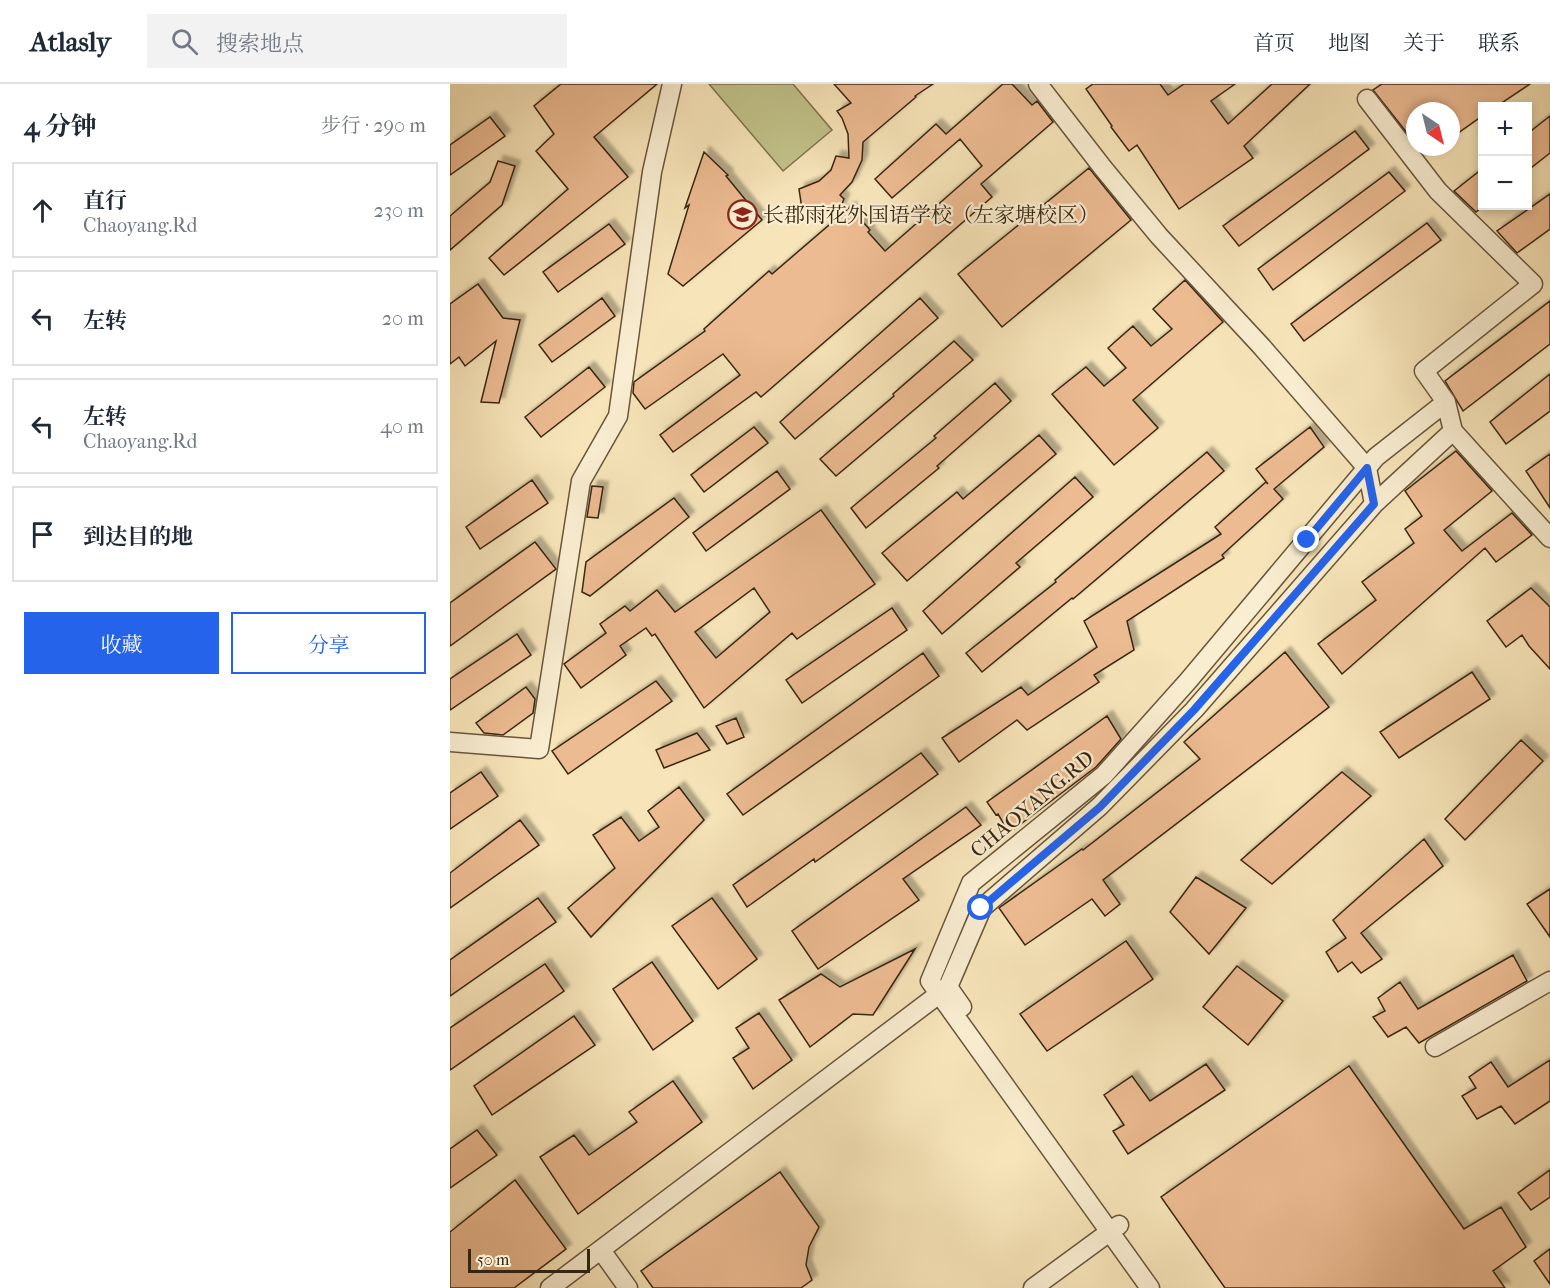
<!DOCTYPE html>
<html lang="zh">
<head>
<meta charset="utf-8">
<style>
	body { margin:0; font-family:"IM FELL French Canon","Noto Serif SC",serif; background:#f2f2f3; color:#1f2937 }
	.controls { position:absolute; right:18px; top:18px; display:grid; overflow:hidden; border-radius:0px; box-shadow:0 3px 9px #0003 }
	.controls button { width:54px; height:54px; display:grid; place-items:center; padding:0; border:0; border-bottom:2px solid #e0e1e3; background:#fff; color:#1f2937; font:30px sans-serif }
	.compass { position:absolute; left:956px; top:18px; width:54px; height:54px; border-radius:50%; background:#fff; box-shadow:0 3px 9px #0003; rotate:145deg }
	.scale { position:absolute; left:18px; bottom:15px; width:122px; box-sizing:border-box; padding-left:6px; border:3px solid #382611; border-top:0; font-size:16px; line-height:21px; white-space:nowrap; color:#382611; -webkit-text-stroke:4px #faeed2; paint-order:stroke }
	.stop { position:absolute; width:18px; height:18px; margin:-14px; border:4px solid #2563eb; border-radius:50%; background:#fff }
	.stop.end { background:#2563eb; border-color:#fff; box-shadow:0 2px 6px #0008 }
	.list { margin:0; padding:0; list-style:none }
	h2 { display:flex; justify-content:space-between; align-items:center; height:78px; margin:0; padding:0 24px; font-size:26px }
	h2 small { font-size:20px; font-weight:400; color:#747a83 }
	.list li { display:grid; grid-template-columns:39px 1fr auto; gap:18px; align-items:center; box-sizing:border-box; height:96px; margin:0 12px 12px; padding:0 12px; border:2px solid #e0e1e3; border-radius:0px }
	.list b { display:block; font-size:22px; white-space:nowrap }
	.list p { margin:0; font-size:20px; white-space:nowrap; color:#747a83 }
	.list em { font-size:20px; font-style:normal; color:#747a83 }
	.actions { display:flex; gap:12px; padding:18px 24px }
	.actions a { flex:1; padding:14px 0; border:2px solid #2563eb; border-radius:0px; text-align:center; font-size:21px; color:#2563eb }
	.actions .main { background:#2563eb; color:#fff }
	.icon { flex:none; width:33px; height:33px; fill:none; stroke:currentColor; stroke-width:2; stroke-linecap:round; stroke-linejoin:round }
	.map { position:relative; flex:none; width:1100px; height:1204px; overflow:hidden }
	header { display:flex; align-items:center; gap:36px; box-sizing:border-box; height:84px; padding:0 30px; background:#fff; border-bottom:2px solid #e0e1e3 }
	header strong { font-size:28px }
	nav { display:flex; gap:33px; margin-inline-start:auto; font-size:21px }
	.search { width:420px; height:54px; background:#f2f2f3; display:flex; align-items:center; gap:15px; box-sizing:border-box; padding:0 21px; border-radius:0px; color:#747a83; font-size:22px }
	main { display:flex }
	aside { flex:1; background:#fff }
	.map>svg:first-child { display:block }
	.green { fill:#c2c38b; stroke:#7d744e; stroke-width:1.5 }
	.building { fill:#edbb92; stroke:#382611; stroke-width:1.5; fill-rule:evenodd; filter:url(#shadow) }
	.lines { fill:none; stroke-linecap:round; stroke-linejoin:round }
	.minor-casing { stroke:#68563b; stroke-width:21 }
	.minor { stroke:#faeed2; stroke-width:18 }
	.route { stroke:#2563eb; stroke-width:8 }
	.labels { text-anchor:middle; stroke-width:4.5; stroke-linejoin:round; paint-order:stroke }
	.poi-label { font-size:21px; fill:#382611; stroke:#faeed2; text-anchor:start }
	.street-label { font-size:21px; fill:#382611; stroke:#faeed2 }
</style>
</head>
<body>
<header>
<strong>Atlasly</strong>
<div class="search"><svg class="icon" aria-label="search" viewBox="0 0 24 24"><circle cx="10" cy="10" r="6"/><path d="M15 15l6 6"/></svg>搜索地点</div>
<nav><a>首页</a><a>地图</a><a>关于</a><a>联系</a></nav>
</header>
<main>
<aside>
<h2>4 分钟<small>步行 · 290 m</small></h2>
<ul class="list">
<li><svg class="icon" aria-label="ahead" viewBox="0 0 24 24"><path d="M12 20V5M6 11l6-6 6 6"/></svg><div><b>直行</b><p>Chaoyang.Rd</p></div><em>230 m</em></li>
<li><svg class="icon" aria-label="left" viewBox="0 0 24 24"><path d="M17 20v-9H6M10 6l-5 5 5 5"/></svg><div><b>左转</b></div><em>20 m</em></li>
<li><svg class="icon" aria-label="left" viewBox="0 0 24 24"><path d="M17 20v-9H6M10 6l-5 5 5 5"/></svg><div><b>左转</b><p>Chaoyang.Rd</p></div><em>40 m</em></li>
<li><svg class="icon" aria-label="arrive" viewBox="0 0 24 24"><path d="M6 21V4h12l-3 4 3 4H6"/></svg><div><b>到达目的地</b></div></li>
</ul>
<div class="actions"><a class="main">收藏</a><a>分享</a></div>
</aside>
<div class="map">
<svg width="1100" height="1204" viewBox="0 0 1100 1204">
	<defs>
		<filter id="shadow"><feDropShadow dx="5.5" dy="-5.5" stdDeviation="1.5" flood-color="#0004"/></filter>
	</defs>
	<rect width="100%" height="100%" fill="#f7e5b9"/>
	<filter id="stains"><feTurbulence type="fractalNoise" baseFrequency=".00333" numOctaves="4"/><feColorMatrix values="0 0 0 0 .2 0 0 0 0 .09 0 0 0 0 .02 0 0 0 .5 -.17"/></filter>
	<radialGradient id="worn" r=".72"><stop offset=".6" stop-color="#630" stop-opacity="0"/><stop offset="1" stop-color="#630" stop-opacity=".3"/></radialGradient>
	<path class="green" d="M259,0H343L382,46L333,87Z"/>
	<path class="building" d="M111,0H207L144,53L178,93L54,191L39,174L118,105L86,67L104,50L84,22Z
		M384,0H483L465,12L466,13L413,58L412,76L402,98L390,111L394,115L389,127L352,125L349,105L369,97L381,86L386,72L399,74L398,50L392,34L387,27L401,19Z
		M553,0H562L582,21L587,17L603,38L531,100L542,113L311,313L306,308L223,368L210,351L290,291L273,270L195,325L183,309L184,298L255,247L254,245L319,187L322,190L400,123L420,146L418,148L435,167L532,82L510,55L442,114L425,95L486,40L496,50Z
		M643,0H710L718,11L734,0H785L761,17L778,40L822,0H860L794,62L803,74L729,125L687,61L679,67L661,43L662,42L636,5Z
		M932,0H1080L1047,22H1032V32L1001,54V27H965V59L923,6Z
		M1100,32V69L1077,87V50Z
		M40,33L55,52L0,91V61Z
		M905,47L919,65L789,162L773,142Z
		M254,68L278,91L276,92L312,136L233,202L218,190L239,121L235,124Z
		M48,77L65,82L52,121L0,166V132L40,98Z
		M639,84L681,136L552,243L508,190Z
		M1032,85V123L1026,128L1004,107Z
		M939,88L955,107L823,206L808,185Z
		M1100,110V145L1067,169L1047,147Z
		M977,139L991,156L854,257L841,240Z
		M159,140L175,160L108,208L93,188Z
		M735,196L773,238L683,316L708,344L664,381L602,310L636,283L654,302L676,284L658,264L683,242L701,262L722,245L703,225Z
		M28,200L53,234L70,236L49,319L31,318L46,257L15,282L9,273L0,280V220Z
		M152,214L165,232L102,278L89,261Z
		M470,214L488,234L345,355L330,338Z
		M1100,217V260L1013,327L995,297Z
		M504,257L523,276L386,392L370,375L444,312L443,310Z
		M139,283L155,303L91,353L75,333Z
		M1100,290V327L1056,360L1040,338Z
		M545,299L561,317L487,382L489,384L416,444L401,424L486,354L484,352Z
		M304,343L318,359L254,408L241,391Z
		M860,343L874,363L824,405L833,415L772,471L774,474L677,537L684,566L644,591L649,598L577,646L567,636L509,678L492,654L571,603L578,611L647,563L634,537L771,450L765,443L816,398L818,400L806,385Z
		M589,351L606,370L457,497L432,469L507,408L513,415Z
		M1006,367L1042,407L994,446L1012,467L1062,429L1082,451L1046,478L1035,464L892,590L868,560L926,516L912,498L964,459L955,445L972,432L955,407Z
		M757,368L774,387L623,515L622,514L532,588L516,569L606,498L605,496Z
		M1100,370V424L1076,387Z
		M327,387L340,405L256,467L243,449Z
		M625,393L643,413L566,479L570,483L492,550L473,527Z
		M82,396L98,419L30,465L16,443Z
		M142,402L153,403L148,434L137,433Z
		M224,414L239,433L140,512L132,508L136,478Z
		M371,426L425,500L347,555L342,549L254,624L205,550L202,552L196,544L170,562L176,571L131,604L114,580L156,549L150,540L175,522L180,527L207,506L225,528ZM304,504L320,528L266,574L245,548Z
		M85,458L106,485L0,562V519Z
		M1081,504L1100,523V585L1079,562L1072,551L1056,563L1037,537Z
		M442,524L457,546L352,619L336,596Z
		M67,550L81,571L0,626V595Z
		M835,568L879,623L653,796L670,820L655,832L642,815L575,861L549,824L632,765L633,766L750,675L734,658Z
		M473,569L489,592L293,731L277,710Z
		M1022,588L1040,615L949,674L930,648Z
		M206,597L222,617L118,690L102,667Z
		M76,603L85,615L83,629L53,651L34,649L26,639Z
		M657,632L671,655L646,683L559,749L548,730L546,731L537,718Z
		M286,634L294,653L277,660L266,642Z
		M247,649L260,666L214,684L206,666Z
		M1071,656L1093,677L1015,756L995,735Z
		M471,669L488,690L365,778L364,775L297,823L283,801Z
		M31,688L48,712L0,745V709Z
		M892,688L921,712L822,800L791,776Z
		M229,703L254,736L141,853L118,824L165,784L143,751L171,733L189,757L209,743L198,727Z
		M516,723L531,741L453,795L469,816L368,885L342,847Z
		M70,736L89,761L0,824V789Z
		M974,755L993,782L911,849L932,875L911,889L902,878L888,888L876,868L896,854L883,836Z
		M746,793L796,824L759,870L720,828Z
		M1100,805V853L1077,820Z
		M88,814L106,838L0,912V876Z
		M262,814L307,875L268,905L222,842Z
		M676,857L703,895L597,967L570,930Z
		M465,865L423,931L403,930L360,963L329,916L371,890L390,903Z
		M1063,871L1077,897L969,959L956,943L938,953L923,933L935,927L928,914L950,898L968,925Z
		M202,878L243,937L203,966L163,905Z
		M95,880L114,907L0,986V944Z
		M787,882L833,917L798,961L753,923Z
		M309,929L342,976L303,1005L283,974L299,964L286,944Z
		M124,932L145,961L42,1031L24,1002Z
		M1100,976V1017L1065,1040L1051,1022L1027,1035L1012,1012L1026,1004L1019,993L1041,978L1058,1003Z
		M756,980L775,1006L678,1070L663,1047L674,1041L654,1011L682,992L700,1017Z
		M899,982L1014,1145L1051,1123L1076,1163L1043,1187L1055,1204H775L711,1113Z
		M223,997L252,1038L128,1130L90,1073L124,1051L139,1071L187,1038L179,1028Z
		M27,1046L47,1071L0,1104V1065Z
		M1100,1086V1113L1081,1126L1068,1109Z
		M330,1088L369,1143L359,1163L356,1181L362,1196L351,1204H203L191,1187Z
		M65,1096L116,1165L64,1204H0V1148Z
		M1100,1165V1200L1084,1177Z"/>
	<g class="lines">
		<defs>
			<path id="minor" d="M588,0L653,84L709,152L812,263L917,384L924,420
				M917,15L988,107L1083,200L974,287L996,318L1003,347L1100,454
				M0,658L89,665L131,397L168,332L202,88L222,0
				M512,923L498,903L532,824L650,722L744,626L924,420L1003,347
				M985,963L1100,897
				M151,1166L178,1204
				M100,1204L497,904
				M583,1204L669,1141
				M700,1204L480,897L521,799L654,691L738,597L926,373L996,318"/>
		</defs>
		<use href="#minor" class="minor-casing"/>
		<use href="#minor" class="minor"/>
	</g>
	<g class="lines">
		<path class="route" d="M531,824L650,723L744,626L924,420L917,384L857,456"/>
	</g>
	<defs>
		<symbol id="school-ring" viewBox="-11 -11 22 22"><circle r="9.5" fill="#faeed2" stroke="#8f2418" stroke-width="1.5"/><path d="M0-5L7-2L0 1L-7-2ZM-4 1L0 2.5L4 1V4Q0 6-4 4Z" fill="#8f2418"/></symbol>
	</defs>
	<g fill-rule="evenodd">
		<use href="#school-ring" x="276" y="114" width="33" height="33"/>
	</g>
	<g class="labels">
		<g class="poi-label">
			<text x="313" y="138">长郡雨花外国语学校（左家塘校区）</text>
		</g>
		<g class="street-label">
			<text transform="translate(582 720) rotate(-40)" y="7">CHAOYANG.RD</text>
		</g>
	</g>
	<rect width="100%" height="100%" filter="url(#stains)"/>
	<rect width="100%" height="100%" fill="url(#worn)"/>
</svg>
<div class="controls">
<button>+</button>
<button>−</button>
</div>
<svg class="compass" viewBox="-18 -18 36 36"><path d="M0-13l5 13h-10z" fill="#e53935"/><path d="M0 13l5-13h-10z" fill="#747a83"/></svg>
<div class="scale">50 m</div>
<div class="stop" style="left:531px;top:824px"></div>
<div class="stop end" style="left:857px;top:456px"></div>
</div>
</main>
</body>
</html>
